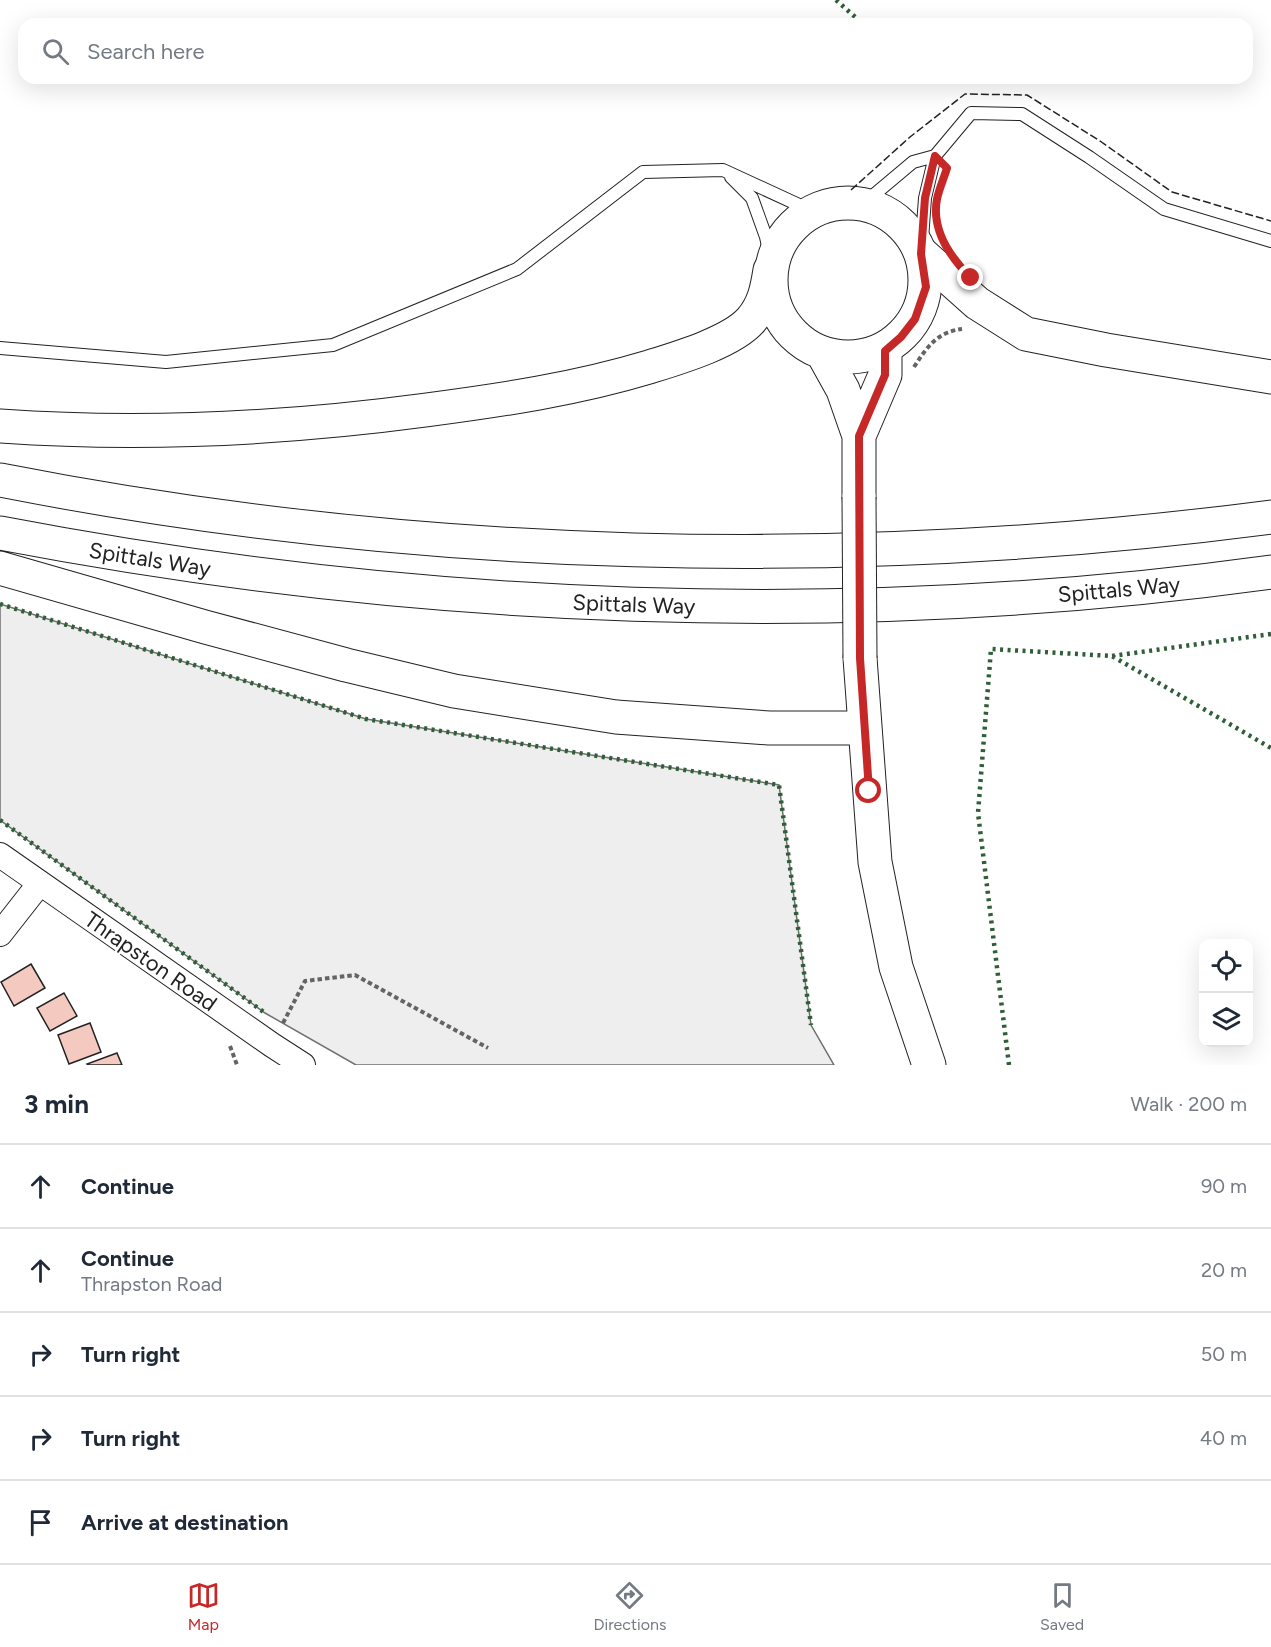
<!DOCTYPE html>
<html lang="en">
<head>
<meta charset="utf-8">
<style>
	body { margin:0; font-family:Figtree,sans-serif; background:#f6f6f7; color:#1f2937 }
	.controls { position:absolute; right:18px; bottom:18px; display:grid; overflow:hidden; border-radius:12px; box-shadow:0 6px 24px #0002 }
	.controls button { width:54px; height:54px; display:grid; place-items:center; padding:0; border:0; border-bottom:2px solid #e0e1e3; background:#fff; color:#1f2937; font:30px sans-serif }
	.stop { position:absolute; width:18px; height:18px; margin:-14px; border:4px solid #c62828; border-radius:50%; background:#fff }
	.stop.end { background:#c62828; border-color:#fff; box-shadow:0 2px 6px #0008 }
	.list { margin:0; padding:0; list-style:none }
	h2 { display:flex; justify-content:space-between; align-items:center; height:78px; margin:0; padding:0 24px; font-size:26px }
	h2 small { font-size:20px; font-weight:400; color:#747a83 }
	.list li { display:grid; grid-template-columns:39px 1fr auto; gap:18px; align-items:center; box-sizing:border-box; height:84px; padding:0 24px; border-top:2px solid #e0e1e3 }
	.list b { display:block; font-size:22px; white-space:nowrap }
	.list p { margin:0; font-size:20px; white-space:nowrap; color:#747a83 }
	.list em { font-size:20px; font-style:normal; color:#747a83 }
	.icon { flex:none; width:33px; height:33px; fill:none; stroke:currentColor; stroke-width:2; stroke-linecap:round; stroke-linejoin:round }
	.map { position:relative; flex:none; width:1271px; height:1065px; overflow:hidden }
	.search { position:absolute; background:#fff; box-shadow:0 6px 24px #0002; left:18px; right:18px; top:18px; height:66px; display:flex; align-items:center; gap:15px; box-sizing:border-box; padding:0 21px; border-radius:18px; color:#747a83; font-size:22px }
	.sheet { height:498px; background:#fff }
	nav { display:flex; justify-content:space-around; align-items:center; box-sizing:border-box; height:84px; border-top:2px solid #e0e1e3; background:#fff; font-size:16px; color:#747a83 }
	nav a { display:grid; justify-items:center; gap:3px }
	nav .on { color:#c62828 }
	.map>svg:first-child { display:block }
	.green { fill:#eee; stroke:#6f6f6f; stroke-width:1.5 }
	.building { fill:#f3c9c0; stroke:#222; stroke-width:1.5 }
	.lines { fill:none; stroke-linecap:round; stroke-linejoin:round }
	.lane-casing { stroke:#222; stroke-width:14 }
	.street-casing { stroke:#222; stroke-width:26 }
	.secondary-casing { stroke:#222; stroke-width:35 }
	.highway-casing { stroke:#222; stroke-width:35 }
	.path { stroke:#646464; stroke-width:4; stroke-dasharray:4.5 3; stroke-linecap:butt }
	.lane { stroke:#fff; stroke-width:12 }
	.street { stroke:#fff; stroke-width:24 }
	.secondary { stroke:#fff; stroke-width:33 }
	.highway { stroke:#fff; stroke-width:33 }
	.secondary-bridge-casing { stroke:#222; stroke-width:35; stroke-linecap:butt }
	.secondary-bridge { stroke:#fff; stroke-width:33 }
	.hedge { stroke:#2f5e38; stroke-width:4.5; stroke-dasharray:3 4.5; stroke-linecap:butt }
	.fence { stroke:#222; stroke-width:1.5; stroke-dasharray:8 3; stroke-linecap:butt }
	.route { stroke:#c62828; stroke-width:8 }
	.labels { text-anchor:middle; stroke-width:4.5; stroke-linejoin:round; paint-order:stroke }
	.street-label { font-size:22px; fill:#222; stroke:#fff }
</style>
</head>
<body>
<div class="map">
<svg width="1271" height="1065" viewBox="0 0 1271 1065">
	<rect width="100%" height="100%" fill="#fff"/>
	<path class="green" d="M0,604L366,719L779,785L811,1025L834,1065H356L265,1013L0,820Z"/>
	<path class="building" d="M31,964L45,988L14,1006L1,982Z
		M64,993L77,1016L50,1031L37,1008Z
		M90,1023L101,1052L69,1064L58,1035Z
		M117,1053L122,1065H88L87,1064Z"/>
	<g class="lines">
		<defs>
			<path id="lane" d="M731,177L752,198L766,237L772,264
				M863,204L913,162L935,156L971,113L1022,114L1089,157L1164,209L1271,241
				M921,253L925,198L935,156
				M0,348L166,362L333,345L517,269L643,172L723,170L812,211"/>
			<path id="street" d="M0,855L272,1045L303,1065
				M0,934L40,883"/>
			<path id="secondary" d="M771 280a77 77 0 1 1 154 0a77 77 0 1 1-154 0Z
				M823,354L843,390L859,436V497
				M859,436L885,375V351
				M860,658L875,862L896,967L929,1065"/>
			<path id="highway" d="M921,253L977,303L1026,334L1106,350L1271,377
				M0,426C143,436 284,429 426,410C502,400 576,389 649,367C678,358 732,342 751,320C764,305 767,289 770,270
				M0,480C417,562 850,572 1271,517
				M0,533C417,613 849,630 1271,572
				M0,568L205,627L346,665L454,691L616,717L769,728H864"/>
		</defs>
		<use href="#lane" class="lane-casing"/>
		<use href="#street" class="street-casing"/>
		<use href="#secondary" class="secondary-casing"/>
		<use href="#highway" class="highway-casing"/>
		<path class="path" d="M914,367C927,347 937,332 962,329
			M283,1023L305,981L355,975L488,1048
			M230,1046L237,1065"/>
		<use href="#lane" class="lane"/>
		<use href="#street" class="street"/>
		<use href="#secondary" class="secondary"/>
		<use href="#highway" class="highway"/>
		<defs>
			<path id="secondary-bridge" d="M859,497L860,658"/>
		</defs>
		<use href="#secondary-bridge" class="secondary-bridge-casing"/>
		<use href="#secondary-bridge" class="secondary-bridge"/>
		<path class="hedge" d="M836,0L863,24
			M0,604L366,719L779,785L811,1025
			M1112,656L1271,634
			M0,820L265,1013
			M1009,1065L978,813L991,649L1112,656L1271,748"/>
		<path class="fence" d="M851,190L910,137L965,94L1027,95L1100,141L1172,192L1271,221"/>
	</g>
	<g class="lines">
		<path class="route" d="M869,791L860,658L859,436L885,375V351L901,337L915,319L926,287L921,254L925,198L935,156L947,168C944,178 939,189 937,199C931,230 951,258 971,278"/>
	</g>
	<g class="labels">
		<g class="street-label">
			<text transform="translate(150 559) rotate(9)" y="8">Spittals Way</text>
			<text transform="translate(1119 589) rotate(-5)" y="8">Spittals Way</text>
			<text transform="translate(634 604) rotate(2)" y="8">Spittals Way</text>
			<text transform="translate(151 961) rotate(35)" y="8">Thrapston Road</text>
		</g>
	</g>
</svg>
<div class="controls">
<button><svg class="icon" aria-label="locate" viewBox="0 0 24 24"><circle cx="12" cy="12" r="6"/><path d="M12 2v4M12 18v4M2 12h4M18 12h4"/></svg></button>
<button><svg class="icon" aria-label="layers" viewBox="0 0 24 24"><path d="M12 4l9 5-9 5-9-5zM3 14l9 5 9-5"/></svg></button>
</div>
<div class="stop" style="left:869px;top:791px"></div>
<div class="stop end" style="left:971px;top:278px"></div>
<div class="search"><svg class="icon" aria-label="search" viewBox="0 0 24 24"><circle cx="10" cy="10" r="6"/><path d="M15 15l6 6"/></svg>Search here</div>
</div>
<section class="sheet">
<h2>3 min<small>Walk · 200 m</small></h2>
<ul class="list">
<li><svg class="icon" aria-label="ahead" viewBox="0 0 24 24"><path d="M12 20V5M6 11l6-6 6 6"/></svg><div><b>Continue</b></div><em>90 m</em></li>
<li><svg class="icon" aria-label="ahead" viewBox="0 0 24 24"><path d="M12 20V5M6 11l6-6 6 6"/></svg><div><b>Continue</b><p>Thrapston Road</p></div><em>20 m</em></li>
<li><svg class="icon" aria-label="right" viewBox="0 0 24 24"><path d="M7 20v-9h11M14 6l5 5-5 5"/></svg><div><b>Turn right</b></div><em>50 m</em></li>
<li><svg class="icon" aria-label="right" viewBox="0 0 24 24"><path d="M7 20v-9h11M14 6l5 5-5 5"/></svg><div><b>Turn right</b></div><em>40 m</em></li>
<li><svg class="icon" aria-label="arrive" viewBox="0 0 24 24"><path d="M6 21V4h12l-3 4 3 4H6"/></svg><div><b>Arrive at destination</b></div></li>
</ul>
</section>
<nav>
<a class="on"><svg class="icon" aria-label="map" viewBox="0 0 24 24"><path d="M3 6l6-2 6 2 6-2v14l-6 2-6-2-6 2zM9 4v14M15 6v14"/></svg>Map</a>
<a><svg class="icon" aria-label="directions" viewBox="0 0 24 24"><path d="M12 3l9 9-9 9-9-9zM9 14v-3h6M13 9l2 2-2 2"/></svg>Directions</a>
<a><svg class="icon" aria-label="saved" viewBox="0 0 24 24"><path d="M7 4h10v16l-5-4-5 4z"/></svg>Saved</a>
</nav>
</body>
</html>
